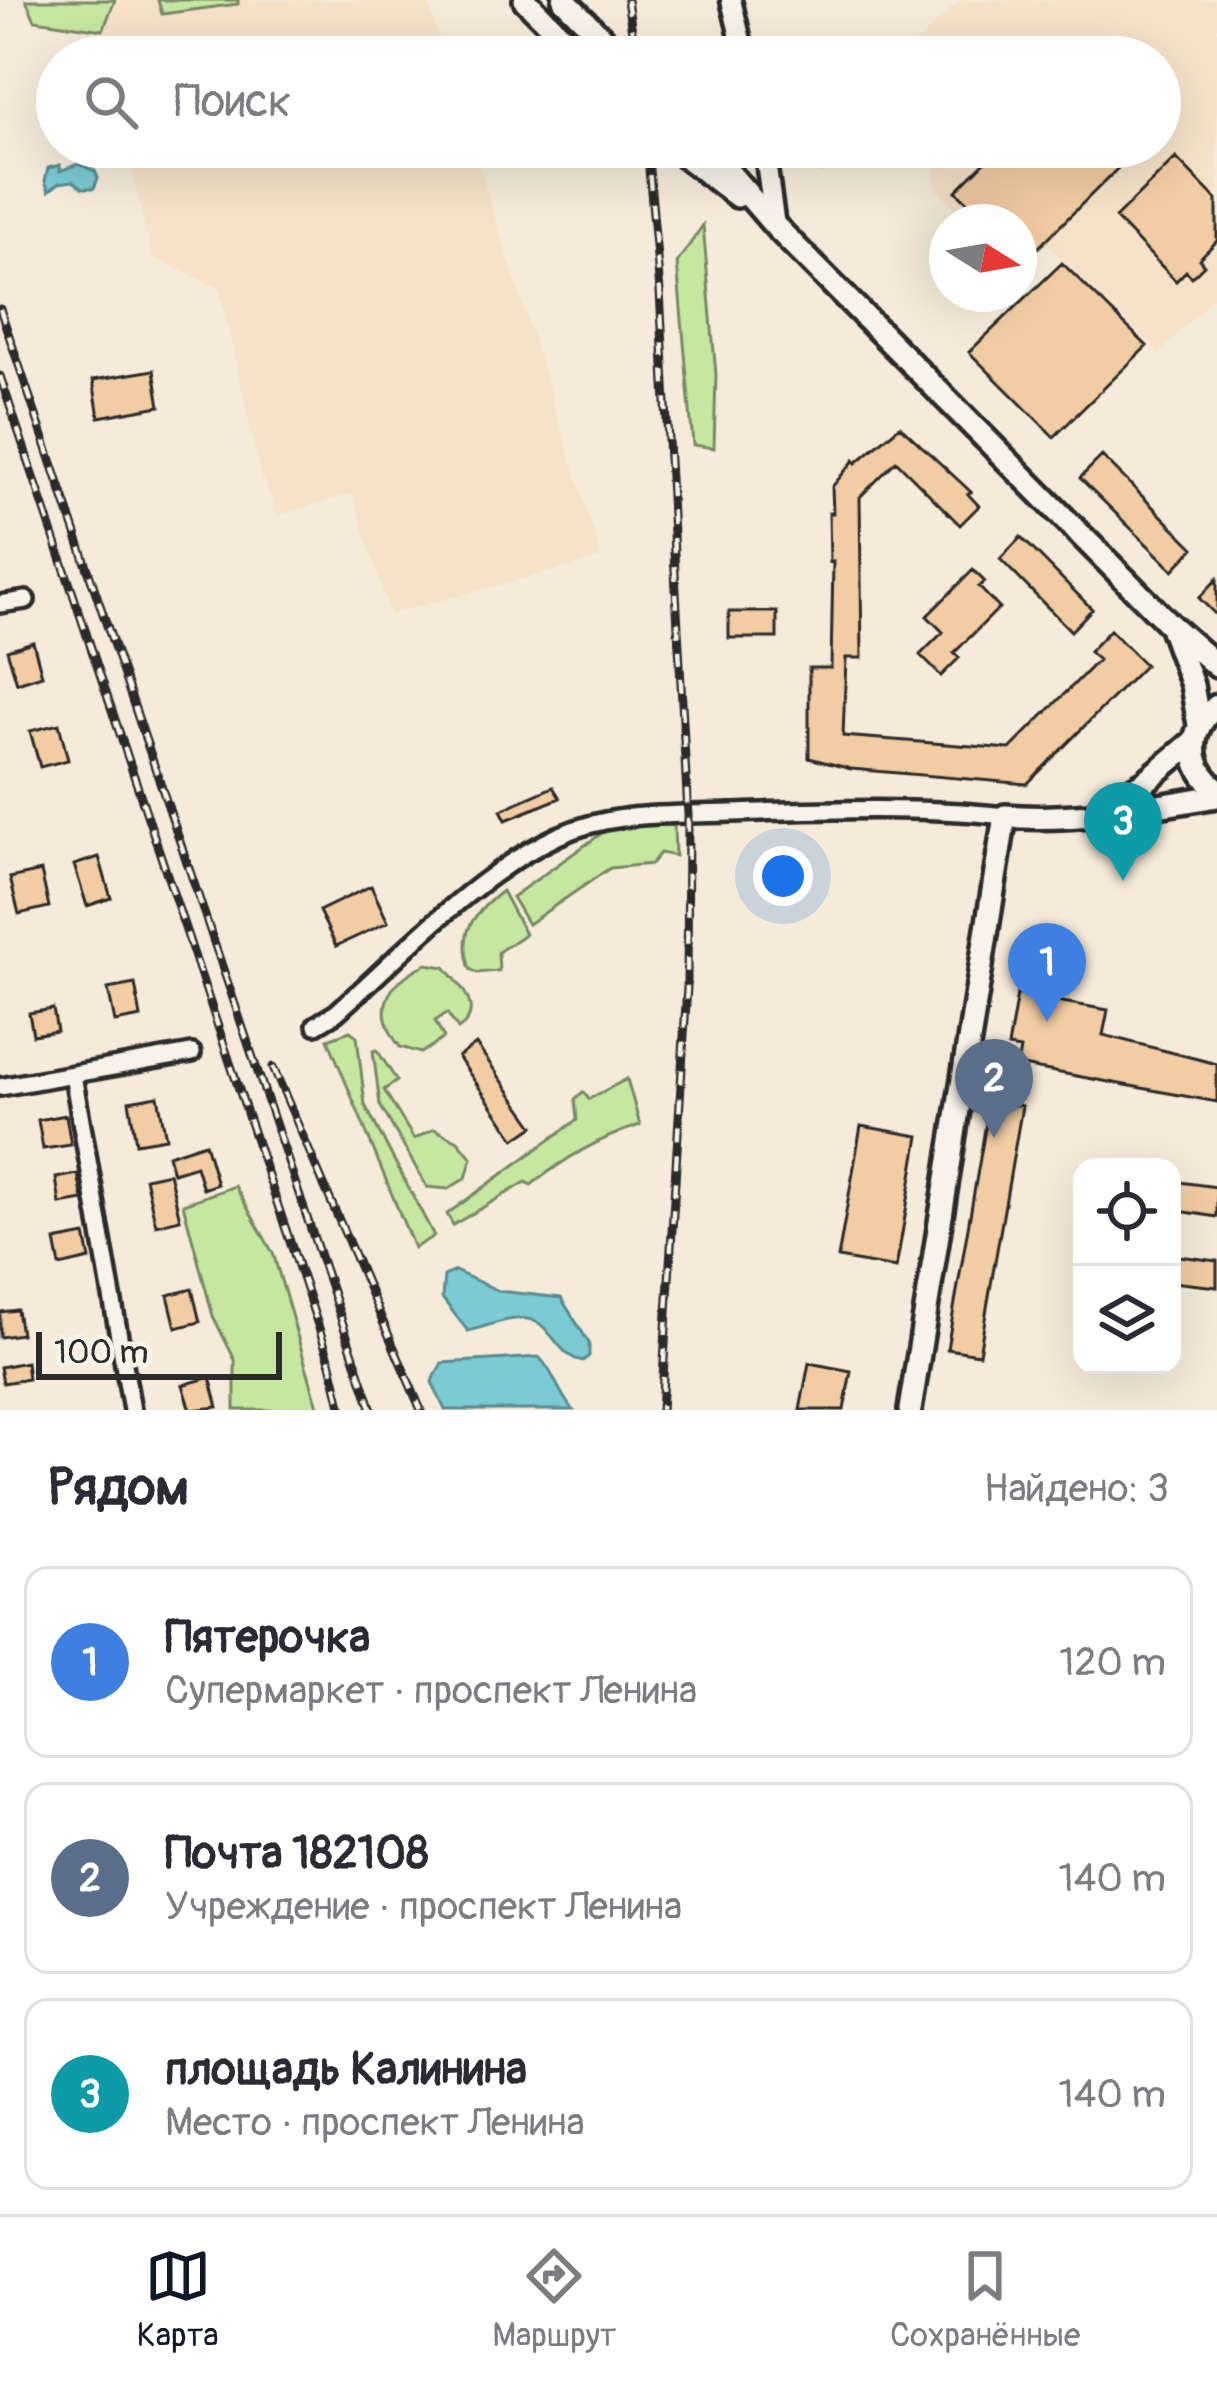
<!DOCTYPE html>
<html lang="ru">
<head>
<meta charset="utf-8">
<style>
	body { margin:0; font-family:Pangolin,sans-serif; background:#f2f2f3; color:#2b2b33 }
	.controls { position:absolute; right:36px; bottom:36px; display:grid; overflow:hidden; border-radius:24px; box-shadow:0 12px 48px #0002 }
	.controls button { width:108px; height:108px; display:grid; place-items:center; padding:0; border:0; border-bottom:3px solid #e1e1e2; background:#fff; color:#2b2b33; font:60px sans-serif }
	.compass { position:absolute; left:929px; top:204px; width:108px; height:108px; border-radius:50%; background:#fff; box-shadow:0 12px 48px #0002; rotate:101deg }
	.scale { position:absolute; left:36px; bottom:30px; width:246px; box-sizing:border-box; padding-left:12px; border:6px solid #2b2b2b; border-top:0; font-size:33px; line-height:42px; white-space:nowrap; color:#2b2b2b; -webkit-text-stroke:9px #f7f3e8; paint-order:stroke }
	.you { position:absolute; left:783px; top:876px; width:42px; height:42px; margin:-30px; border:9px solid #fff; border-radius:50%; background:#1a73e8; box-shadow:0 0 0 18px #1a73e833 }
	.badge { display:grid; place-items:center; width:78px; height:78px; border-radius:50%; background:#111827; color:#fff; font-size:39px; font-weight:700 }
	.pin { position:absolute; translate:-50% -99px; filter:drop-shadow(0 3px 6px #0008) }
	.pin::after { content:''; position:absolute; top:63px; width:42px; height:36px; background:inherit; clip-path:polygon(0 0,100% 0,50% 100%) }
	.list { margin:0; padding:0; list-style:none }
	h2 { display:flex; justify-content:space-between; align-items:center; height:156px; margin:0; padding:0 48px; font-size:51px }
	h2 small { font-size:39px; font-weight:400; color:#7c7c81 }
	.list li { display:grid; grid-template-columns:78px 1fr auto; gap:36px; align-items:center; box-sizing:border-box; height:192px; margin:0 24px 24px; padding:0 24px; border:3px solid #e1e1e2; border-radius:24px }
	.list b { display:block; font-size:45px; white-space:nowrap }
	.list p { margin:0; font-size:39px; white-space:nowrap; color:#7c7c81 }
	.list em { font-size:39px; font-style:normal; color:#7c7c81 }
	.icon { flex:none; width:66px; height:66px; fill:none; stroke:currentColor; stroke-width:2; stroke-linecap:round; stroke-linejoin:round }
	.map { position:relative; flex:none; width:1217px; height:1410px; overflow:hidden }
	.search { position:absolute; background:#fff; box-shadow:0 12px 48px #0002; left:36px; right:36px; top:36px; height:132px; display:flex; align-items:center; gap:30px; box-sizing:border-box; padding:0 42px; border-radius:66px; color:#7c7c81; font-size:45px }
	.sheet { height:804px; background:#fff }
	nav { display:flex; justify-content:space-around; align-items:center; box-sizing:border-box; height:168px; border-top:3px solid #e1e1e2; background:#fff; font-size:33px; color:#7c7c81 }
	nav a { display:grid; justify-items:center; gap:6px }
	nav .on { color:#111827 }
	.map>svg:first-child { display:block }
	.built { fill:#f5e2c9 }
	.green { fill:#c6e7a0; stroke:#788966; stroke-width:3 }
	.water { fill:#7acbd3; stroke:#5a8b90; stroke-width:3 }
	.building { fill:#f2cca2; stroke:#2b2b2b; stroke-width:3 }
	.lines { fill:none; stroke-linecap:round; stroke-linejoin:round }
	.minor-casing { stroke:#2b2b2b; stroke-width:24 }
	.tertiary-casing { stroke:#2b2b2b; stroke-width:27 }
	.secondary-casing { stroke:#2b2b2b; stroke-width:30 }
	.minor { stroke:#f7f3e8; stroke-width:15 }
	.tertiary { stroke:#f7f3e8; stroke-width:18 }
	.secondary { stroke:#f7f3e8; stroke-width:21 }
	.rail-casing { stroke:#2b2b2b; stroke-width:9 }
	.rail { stroke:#f7f3e8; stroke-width:4.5; stroke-dasharray:14; stroke-linecap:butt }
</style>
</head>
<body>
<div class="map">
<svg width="1217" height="1410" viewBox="0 0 1217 1410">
	<rect width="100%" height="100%" fill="#f6ebda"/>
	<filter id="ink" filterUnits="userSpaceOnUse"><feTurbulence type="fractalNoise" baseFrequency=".00833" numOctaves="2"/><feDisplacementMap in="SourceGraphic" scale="24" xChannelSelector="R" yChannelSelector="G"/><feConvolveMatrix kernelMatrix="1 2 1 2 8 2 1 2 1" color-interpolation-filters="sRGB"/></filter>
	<g filter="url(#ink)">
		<path class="built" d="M118,0H427L445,57H104L100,39Z
			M960,0H1217V293L1160,353L1046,244L1020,268L1019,222H971L936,189L934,147H1160V57H901Z
			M126,147H473L602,558L390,614L352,494L278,515L260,472L219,288L152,257Z"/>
		<path class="green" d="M26,0H115L103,30L35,20Z
			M158,0H238V4L162,14Z
			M703,225L716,375L714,448L693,445L677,263Z
			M674,825L675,856L660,853L651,864L610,868L528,924L512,897L612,826Z
			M502,891L525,934L498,952L499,971L477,973L470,969C458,931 473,914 502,891Z
			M426,964L445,967C460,985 486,1011 458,1029L447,1013L435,1021L444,1038L421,1053L400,1047C372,1010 385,984 426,964Z
			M350,1031L357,1036L365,1105L434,1236L414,1248L328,1039Z
			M377,1050L397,1081L384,1090L414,1139L434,1129L458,1141L472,1158L466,1178L448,1189L427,1187L380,1105L373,1051Z
			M627,1079L640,1125C597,1139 566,1158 531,1185L526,1182L453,1225L447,1214L577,1120L575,1099L583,1092L589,1099Z
			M235,1186L273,1253L319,1410H235V1360L213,1316L183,1204Z"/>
		<path class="water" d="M78,164L95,171L98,178L94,188H83L73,181L59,183L49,191L45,181L48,168L60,165V171Z
			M455,1271L499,1291L561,1298L589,1343V1356L583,1361C557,1357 552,1323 528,1319C510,1316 486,1327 468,1331L442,1298L444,1276Z
			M539,1357C555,1373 558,1393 573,1410H445L432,1382L442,1363Z"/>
		<path class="building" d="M800,147H848V166L820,171Z
			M1000,147H1123L1131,155L1026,260L1019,253V222H1007L986,201L977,211L956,191Z
			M1176,158L1217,200V241L1199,259L1204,265L1192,277L1186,271L1176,281L1115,218Z
			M1062,263L1147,346L1054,437L969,352Z
			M154,370L160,406L99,417L93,380Z
			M900,426L971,492L968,494L979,506L960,525L896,461L860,497L862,658H846L843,736L1010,749L1098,660L1089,652L1110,630L1145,665L1027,784L851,769L809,758V668H831L833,561L830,562L829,513H833L832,487L854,460L856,463Z
			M1102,456L1194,548L1173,570L1080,478Z
			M1021,537L1092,609L1071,631L1000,559Z
			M973,570L985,582L979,587L999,608L954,653L959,658L941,676L920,655L943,632L927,616Z
			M1217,579V616L1199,598Z
			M729,612H777V638H729Z
			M33,642L42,675L17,683L7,650Z
			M59,724L68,760L40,767L30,731Z
			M553,787L560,798L506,820L501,810Z
			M99,857L111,898L87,906L74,865Z
			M41,871L49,907L19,914L10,878Z
			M371,886L388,922L336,946L319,911Z
			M135,984L141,1017L115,1022L108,989Z
			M1017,994L1108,1010L1103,1035L1217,1064V1102L1017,1065L1020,1049L1008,1047Z
			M53,1009L57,1031L33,1035L29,1013Z
			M476,1044L534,1126L515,1139L458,1057Z
			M158,1096L166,1138L136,1143L129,1101Z
			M990,1100L1022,1106L979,1354L947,1349Z
			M66,1115L71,1145L43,1149L38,1120Z
			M861,1126L919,1136L896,1268L838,1258Z
			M205,1143L217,1184L203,1189L196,1166L173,1173L168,1155Z
			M169,1173L180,1219L156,1225L145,1178Z
			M78,1174L83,1200L60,1204L56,1178Z
			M1172,1181L1217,1187V1217L1172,1210Z
			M85,1235L90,1259L60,1266L55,1241Z
			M1172,1255L1217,1261V1287L1172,1282Z
			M192,1289L200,1322L176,1328L168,1295Z
			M17,1310L21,1334L0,1337V1312Z
			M26,1362L28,1379L3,1383L0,1367Z
			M809,1363L851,1371L844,1410H800Z
			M210,1377L218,1407L191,1410L183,1385Z"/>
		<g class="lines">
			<defs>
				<path id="minor" d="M0,604L26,600
					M316,1025L336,1013C405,952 474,875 558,836C612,811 672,815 730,813C821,810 915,806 1005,816
					M73,1075L132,1410
					M0,1087L192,1053"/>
				<path id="tertiary" d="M731,0L745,57
					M764,147L775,226"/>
				<path id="secondary" d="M525,0L582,57
					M564,0L621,57
					M673,147L737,196
					M707,147L775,226L1169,624L1217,666
					M1172,630L1192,685L1199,725
					M1217,706C1187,729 1187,766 1217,789
					M1100,808L1145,782L1194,741
					M910,1410L1005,816C1075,822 1148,808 1217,796"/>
			</defs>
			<use href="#minor" class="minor-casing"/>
			<use href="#tertiary" class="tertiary-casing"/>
			<use href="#secondary" class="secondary-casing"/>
			<use href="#minor" class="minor"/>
			<use href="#tertiary" class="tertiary"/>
			<use href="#secondary" class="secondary"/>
			<defs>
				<path id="rail" d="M627,0L636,57
					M647,147L660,291L688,815L687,987L661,1410
					M0,309L372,1410
					M0,376L331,1364L342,1410
					M273,1067L421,1410"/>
			</defs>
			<use href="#rail" class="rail-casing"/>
			<use href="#rail" class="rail"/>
		</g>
	</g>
</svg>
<div class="controls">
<button><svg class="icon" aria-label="locate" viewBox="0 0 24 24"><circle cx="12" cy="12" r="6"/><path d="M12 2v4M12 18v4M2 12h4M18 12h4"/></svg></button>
<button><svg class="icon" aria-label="layers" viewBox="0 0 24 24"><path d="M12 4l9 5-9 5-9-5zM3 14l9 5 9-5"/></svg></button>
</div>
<svg class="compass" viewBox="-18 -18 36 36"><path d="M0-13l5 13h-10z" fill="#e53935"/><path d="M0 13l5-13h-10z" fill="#7c7c81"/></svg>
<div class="scale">100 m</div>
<div class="you"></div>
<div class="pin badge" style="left:1047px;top:1022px;background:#3f7fe0">1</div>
<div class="pin badge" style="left:994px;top:1138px;background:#5c6f8a">2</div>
<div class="pin badge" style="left:1123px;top:881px;background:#0f9aa8">3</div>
<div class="search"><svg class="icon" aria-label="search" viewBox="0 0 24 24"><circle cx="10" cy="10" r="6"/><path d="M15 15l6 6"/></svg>Поиск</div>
</div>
<section class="sheet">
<h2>Рядом<small>Найдено: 3</small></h2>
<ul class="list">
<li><span class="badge" style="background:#3f7fe0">1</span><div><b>Пятерочка</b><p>Супермаркет · проспект Ленина</p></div><em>120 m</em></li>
<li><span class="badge" style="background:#5c6f8a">2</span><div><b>Почта 182108</b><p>Учреждение · проспект Ленина</p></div><em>140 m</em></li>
<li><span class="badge" style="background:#0f9aa8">3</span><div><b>площадь Калинина</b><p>Место · проспект Ленина</p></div><em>140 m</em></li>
</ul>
</section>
<nav>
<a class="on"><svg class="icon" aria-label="map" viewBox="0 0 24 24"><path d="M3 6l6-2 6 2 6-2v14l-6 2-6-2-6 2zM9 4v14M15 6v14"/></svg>Карта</a>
<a><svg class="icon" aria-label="directions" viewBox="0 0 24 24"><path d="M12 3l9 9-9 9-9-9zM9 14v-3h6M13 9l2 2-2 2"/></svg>Маршрут</a>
<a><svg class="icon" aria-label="saved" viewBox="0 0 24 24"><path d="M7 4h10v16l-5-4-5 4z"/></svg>Сохранённые</a>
</nav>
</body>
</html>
